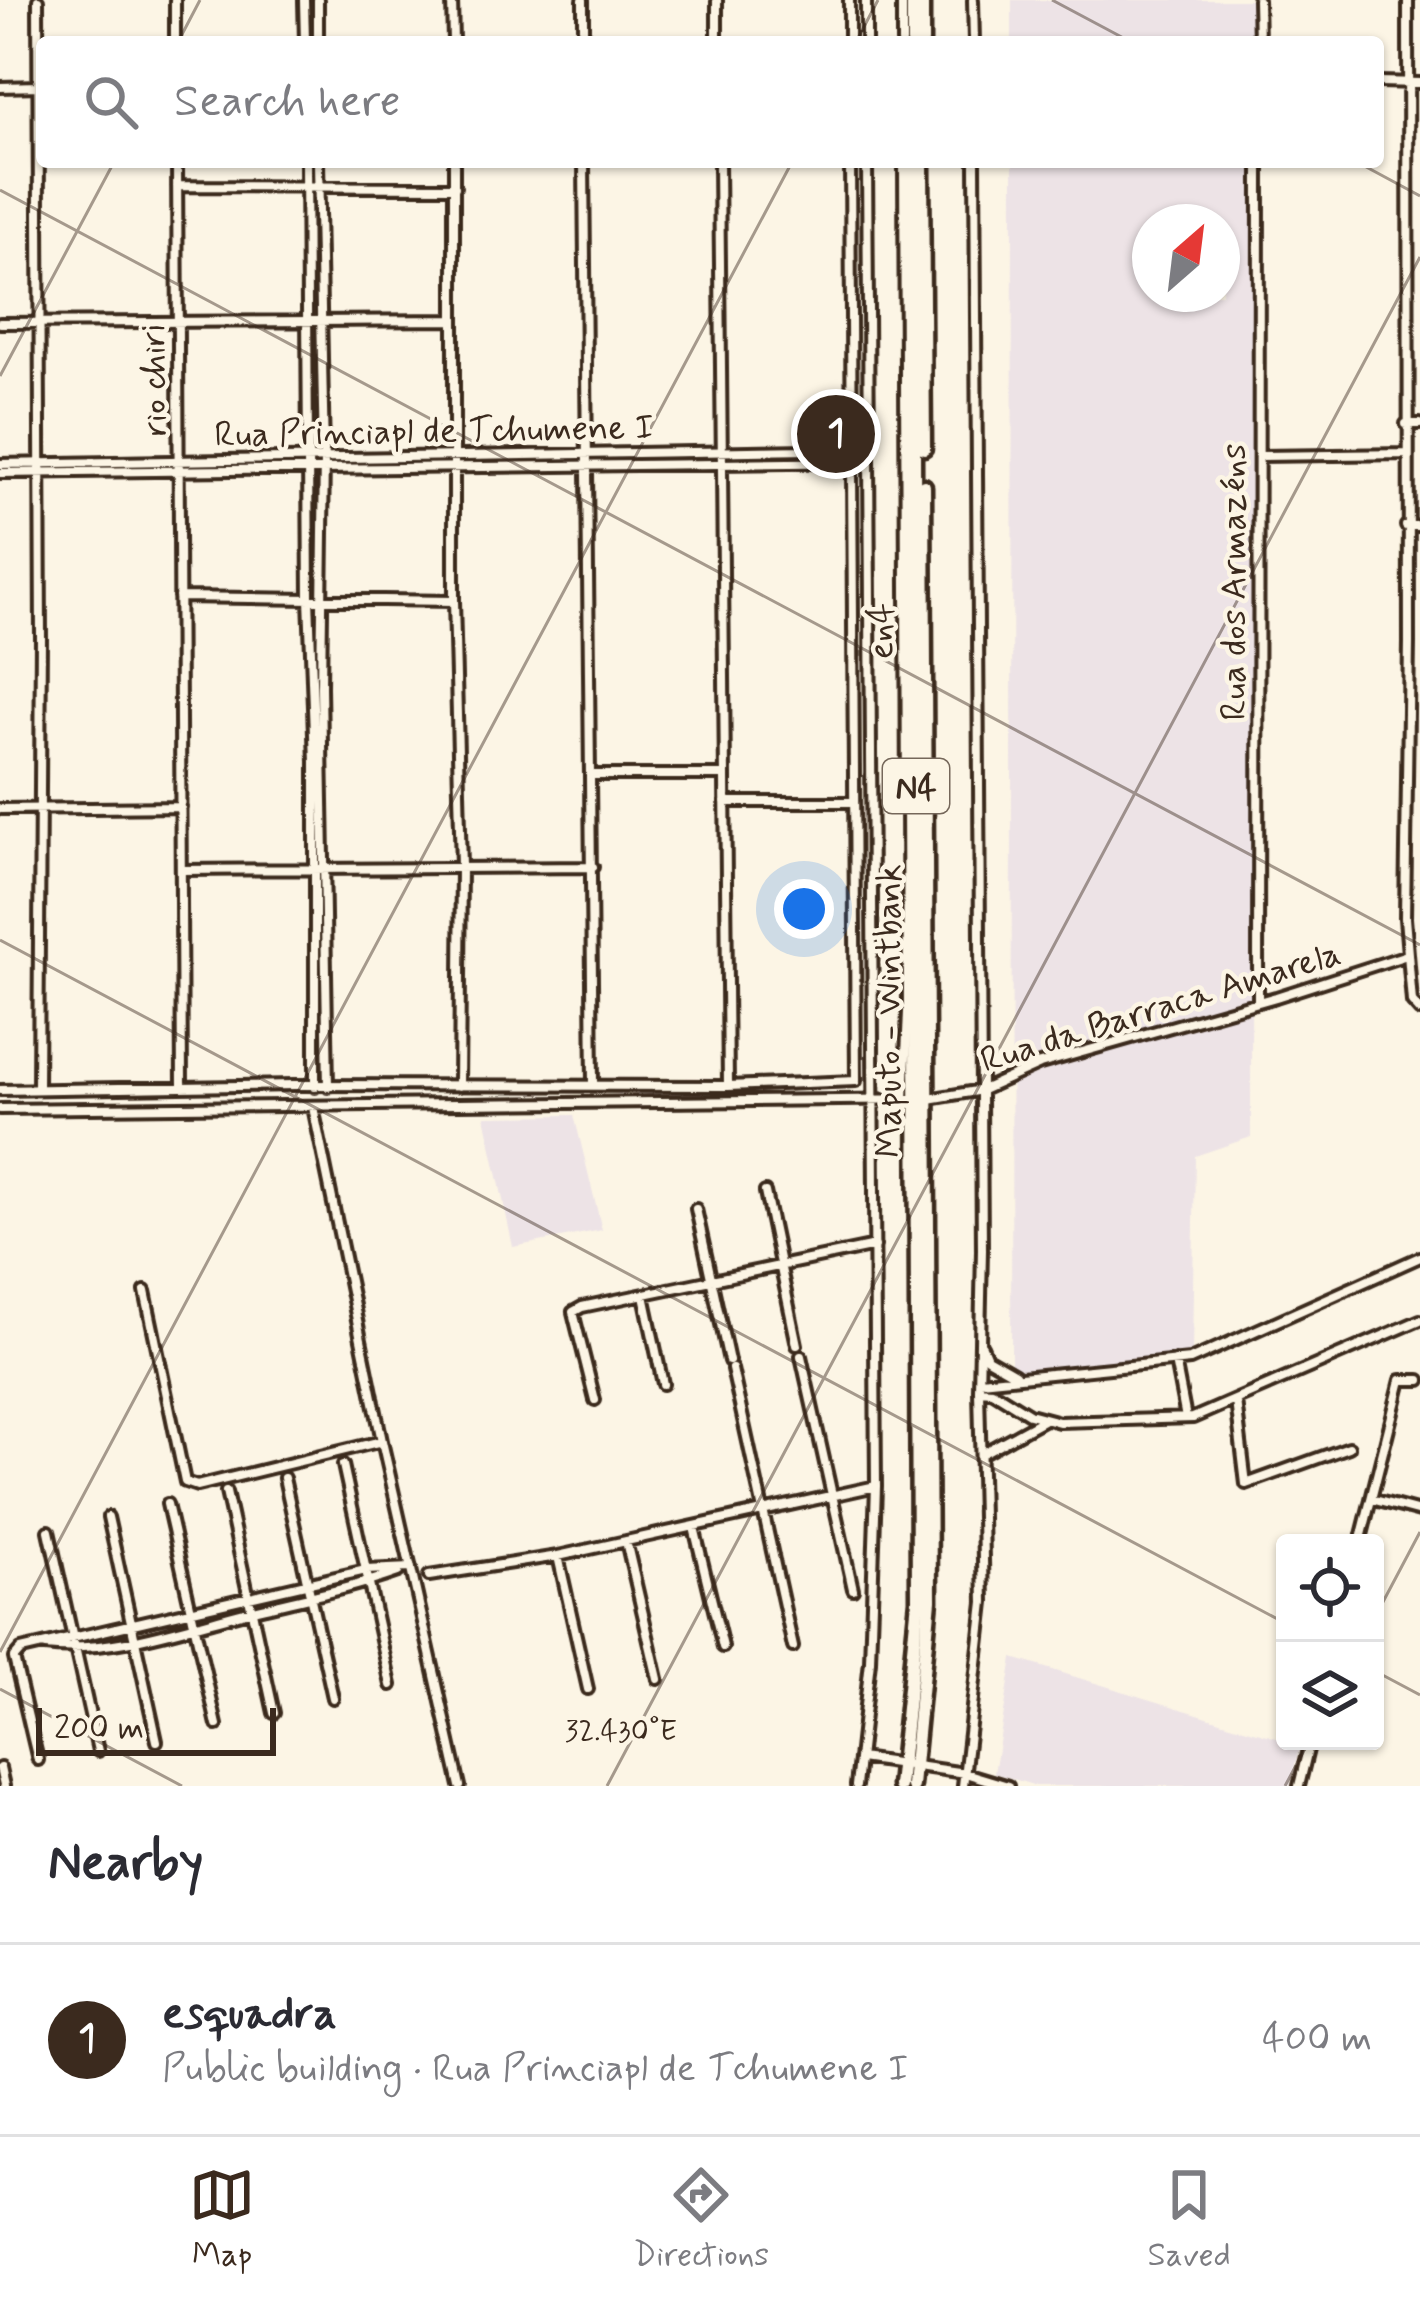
<!DOCTYPE html>
<html lang="en">
<head>
<meta charset="utf-8">
<style>
	body { margin:0; font-family:Mynerve,sans-serif; background:#f7f7f7; color:#2b2b33 }
	.controls { position:absolute; right:36px; bottom:36px; display:grid; overflow:hidden; border-radius:12px; box-shadow:0 3px 9px #0004 }
	.controls button { width:108px; height:108px; display:grid; place-items:center; padding:0; border:0; border-bottom:3px solid #e1e1e2; background:#fff; color:#2b2b33; font:60px sans-serif }
	.compass { position:absolute; left:1132px; top:204px; width:108px; height:108px; border-radius:50%; background:#fff; box-shadow:0 3px 9px #0004; rotate:28deg }
	.scale { position:absolute; left:36px; bottom:30px; width:240px; box-sizing:border-box; padding-left:12px; border:6px solid #3b2a1e; border-top:0; font-size:33px; line-height:42px; white-space:nowrap; color:#3b2a1e; -webkit-text-stroke:9px #fcf5e5; paint-order:stroke }
	.you { position:absolute; left:804px; top:909px; width:42px; height:42px; margin:-30px; border:9px solid #fff; border-radius:50%; background:#1a73e8; box-shadow:0 0 0 18px #1a73e833 }
	.badge { display:grid; place-items:center; width:78px; height:78px; border-radius:50%; background:#3b2a1e; color:#fff; font-size:39px; font-weight:700 }
	.pin { position:absolute; translate:-50% -50%; border:6px solid #fff; box-shadow:0 3px 12px #0006 }
	.list { margin:0; padding:0; list-style:none }
	h2 { display:flex; justify-content:space-between; align-items:center; height:156px; margin:0; padding:0 48px; font-size:51px }
	h2 small { font-size:39px; font-weight:400; color:#7c7c81 }
	.list li { display:grid; grid-template-columns:78px 1fr auto; gap:36px; align-items:center; box-sizing:border-box; height:192px; padding:0 48px; border-top:3px solid #e1e1e2 }
	.list b { display:block; font-size:45px; white-space:nowrap }
	.list p { margin:0; font-size:39px; white-space:nowrap; color:#7c7c81 }
	.list em { font-size:39px; font-style:normal; color:#7c7c81 }
	.icon { flex:none; width:66px; height:66px; fill:none; stroke:currentColor; stroke-width:2; stroke-linecap:round; stroke-linejoin:round }
	.map { position:relative; flex:none; width:1420px; height:1786px; overflow:hidden }
	.search { position:absolute; background:#fff; box-shadow:0 3px 9px #0004; left:36px; right:36px; top:36px; height:132px; display:flex; align-items:center; gap:30px; box-sizing:border-box; padding:0 42px; border-radius:12px; color:#7c7c81; font-size:45px }
	.sheet { height:348px; background:#fff }
	nav { display:flex; justify-content:space-around; align-items:center; box-sizing:border-box; height:168px; border-top:3px solid #e1e1e2; background:#fff; font-size:33px; color:#7c7c81 }
	nav a { display:grid; justify-items:center; gap:6px }
	nav .on { color:#3b2a1e }
	.map>svg:first-child { display:block }
	.built { fill:#ede3e6; fill-rule:evenodd }
	.lines { fill:none; stroke-linecap:round; stroke-linejoin:round }
	.minor-casing { stroke:#3b2a1e; stroke-width:16 }
	.trunk-casing { stroke:#3b2a1e; stroke-width:21 }
	.minor { stroke:#fcf5e5; stroke-width:8 }
	.trunk { stroke:#fcf5e5; stroke-width:12 }
	.ticks { fill:none; stroke:#3b2a1e; stroke-width:3; stroke-opacity:0.45 }
	.labels { text-anchor:middle; stroke-width:9; stroke-linejoin:round; paint-order:stroke }
	.shield { fill:#fcf5e5; stroke:#75675a; stroke-width:3 }
	.shield-label { font-size:33px; font-weight:bold; fill:#3b2a1e }
	.street-label { font-size:36px; fill:#3b2a1e; stroke:#fcf5e5 }
	.ticks-label { font-size:30px; text-anchor:middle; fill:#3b2a1e; stroke:#fcf5e5; stroke-width:9; stroke-linejoin:round; paint-order:stroke }
</style>
</head>
<body>
<div class="map">
<svg width="1420" height="1786" viewBox="0 0 1420 1786">
	<rect width="100%" height="100%" fill="#fcf5e5"/>
	<filter id="ink" filterUnits="userSpaceOnUse"><feTurbulence type="fractalNoise" baseFrequency=".00833" numOctaves="2"/><feDisplacementMap in="SourceGraphic" scale="24" xChannelSelector="R" yChannelSelector="G"/><feConvolveMatrix kernelMatrix="1 2 1 2 8 2 1 2 1" color-interpolation-filters="sRGB"/></filter>
	<g filter="url(#ink)">
		<path class="built" d="M1012,0H1251V42H1012Z
			M1013,162H1252L1251,1137L1195,1156L1192,1356L1011,1371ZM1150,222H1222V294H1150Z
			M574,1115L602,1230L513,1247L485,1116Z
			M1013,1658L1300,1745L1290,1786H1036L994,1773Z"/>
		<g class="lines">
			<defs>
				<path id="minor" d="M175,0V42
					M304,0L305,42
					M318,0V42
					M452,0L453,42
					M717,0V42
					M849,0V42
					M866,0V42
					M973,0L974,42
					M1258,0L1259,42
					M1408,0L1409,642L1405,918L1412,1002L1420,1011
					M583,42V0
					M902,42V0
					M1378,82L1420,83
					M0,87L40,86
					M177,162L182,1087
					M306,162L309,598L315,762V1087
					M318,162L324,456L321,687L328,1087
					M454,162V601L461,867L459,1086
					M584,162L593,1085
					M719,162L728,1086
					M904,162L908,1012L904,1099
					M177,186L455,187
					M0,323L453,320
					M1406,424H1420
					M1260,456L1407,454
					M0,464L869,449
					M0,473L869,462
					M1406,526H1420
					M179,597L454,601
					M593,775H725
					M725,802H854
					M0,809L181,807
					M182,870L593,867
					M1258,1002L1259,162
					M38,1089L41,637L38,0
					M0,1090L294,1085L728,1086L856,1081L850,162
					M313,1107L382,1441L460,1786
					M0,1109L929,1099L982,1090L1040,1064L1276,997L1407,955
					M765,1192L797,1345
					M696,1209L729,1361
					M145,1291L185,1482L197,1486L382,1441
					M644,1295L663,1384
					M982,1346L987,1358L1015,1374
					M801,1356L853,1589
					M1175,1361L1186,1418
					M732,1369L793,1647
					M980,1381L1190,1360L1420,1257
					M979,1390L992,1391L1029,1414L1059,1422L1193,1418L1420,1320
					M595,1400L573,1312L582,1307L875,1246
					M1236,1401L1246,1484L1349,1447
					M981,1454L1043,1420
					M343,1465L391,1685
					M284,1478L333,1698
					M226,1492L274,1713
					M1371,1499L1420,1512
					M167,1504L217,1725
					M108,1517L157,1741
					M694,1527L723,1647
					M49,1531L98,1751
					M626,1541L658,1679
					M1360,1543L1401,1380H1420
					M558,1556L588,1689
					M429,1576L558,1556L876,1486
					M45,1646C109,1654 182,1628 245,1612C297,1599 348,1590 398,1572
					M860,1758L965,1773L1008,1786
					M38,1760L14,1658L21,1650L366,1570L411,1568
					M0,1768L4,1786
					M856,1786L870,1661L876,1486L867,162
					M963,1786L984,1602L979,1390L982,1250L975,162
					M1299,1786L1310,1741"/>
				<path id="trunk" d="M913,0V42
					M922,42V0
					M922,162L924,448
					M899,1786L918,1600L913,162
					M912,1786L930,1600L924,486"/>
			</defs>
			<use href="#minor" class="minor-casing"/>
			<use href="#trunk" class="trunk-casing"/>
			<use href="#minor" class="minor"/>
			<use href="#trunk" class="trunk"/>
		</g>
	</g>
	<path class="ticks" d="M1052,0L1131,42M178,42L200,0M856,42L878,0M1357,162L1420,196M0,190L1420,945M0,376L114,162M0,940L1285,1623M1375,1617L1420,1532M0,1652L792,162M1375,1671L1420,1695M0,1689L182,1786M607,1786L1420,257M1285,1786L1309,1741"/>
	<g class="labels">
		<rect class="shield" x="883" y="759" width="66" height="54" rx="9"/>
		<g class="shield-label">
			<text x="916" y="798">N4</text>
		</g>
		<g class="street-label">
			<text transform="translate(152 380) rotate(-91)" y="13">rio chiri</text>
			<text transform="translate(434 429) rotate(-1)" y="13">Rua Princiapl de Tchumene I</text>
			<text transform="translate(1232 582) rotate(-90)" y="13">Rua dos Armazéns</text>
			<text transform="translate(879 631) rotate(-90)" y="13">en4</text>
			<text transform="translate(1160 1005) rotate(-17)" y="13">Rua da Barraca Amarela</text>
			<text transform="translate(887 1011) rotate(-90)" y="13">Maputo - Wintbank</text>
		</g>
	</g>
	<g class="ticks-label">
		<text x="621" y="1740">32.430°E</text>
	</g>
</svg>
<div class="controls">
<button><svg class="icon" aria-label="locate" viewBox="0 0 24 24"><circle cx="12" cy="12" r="6"/><path d="M12 2v4M12 18v4M2 12h4M18 12h4"/></svg></button>
<button><svg class="icon" aria-label="layers" viewBox="0 0 24 24"><path d="M12 4l9 5-9 5-9-5zM3 14l9 5 9-5"/></svg></button>
</div>
<svg class="compass" viewBox="-18 -18 36 36"><path d="M0-13l5 13h-10z" fill="#e53935"/><path d="M0 13l5-13h-10z" fill="#7c7c81"/></svg>
<div class="scale">200 m</div>
<div class="you"></div>
<div class="pin badge" style="left:836px;top:434px">1</div>
<div class="search"><svg class="icon" aria-label="search" viewBox="0 0 24 24"><circle cx="10" cy="10" r="6"/><path d="M15 15l6 6"/></svg>Search here</div>
</div>
<section class="sheet">
<h2>Nearby<small></small></h2>
<ul class="list">
<li><span class="badge">1</span><div><b>esquadra</b><p>Public building · Rua Princiapl de Tchumene I</p></div><em>400 m</em></li>
</ul>
</section>
<nav>
<a class="on"><svg class="icon" aria-label="map" viewBox="0 0 24 24"><path d="M3 6l6-2 6 2 6-2v14l-6 2-6-2-6 2zM9 4v14M15 6v14"/></svg>Map</a>
<a><svg class="icon" aria-label="directions" viewBox="0 0 24 24"><path d="M12 3l9 9-9 9-9-9zM9 14v-3h6M13 9l2 2-2 2"/></svg>Directions</a>
<a><svg class="icon" aria-label="saved" viewBox="0 0 24 24"><path d="M7 4h10v16l-5-4-5 4z"/></svg>Saved</a>
</nav>
</body>
</html>
